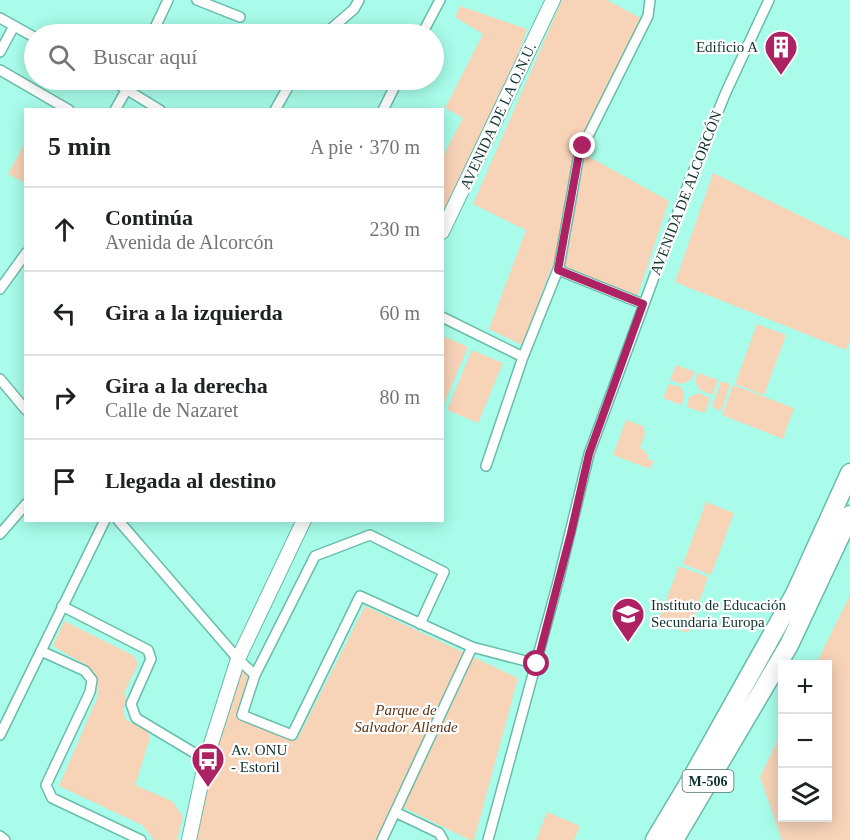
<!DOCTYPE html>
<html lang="es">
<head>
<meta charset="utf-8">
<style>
	body { margin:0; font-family:Georgia,serif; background:#f2f2f2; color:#202124 }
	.controls { position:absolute; right:18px; bottom:18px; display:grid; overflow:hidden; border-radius:0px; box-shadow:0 3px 15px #0003 }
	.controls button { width:54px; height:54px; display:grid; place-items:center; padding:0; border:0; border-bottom:2px solid #e0e0e0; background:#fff; color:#202124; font:30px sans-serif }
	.stop { position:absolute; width:18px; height:18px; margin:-14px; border:4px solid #ac2263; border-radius:50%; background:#fff }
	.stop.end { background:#ac2263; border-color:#fff; box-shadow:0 2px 6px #0008 }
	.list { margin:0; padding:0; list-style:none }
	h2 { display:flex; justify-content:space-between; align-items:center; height:78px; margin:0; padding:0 24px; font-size:26px }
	h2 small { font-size:20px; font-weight:400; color:#757577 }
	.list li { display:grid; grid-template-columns:39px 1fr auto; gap:18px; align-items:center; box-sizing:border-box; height:84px; padding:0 24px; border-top:2px solid #e0e0e0 }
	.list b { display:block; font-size:22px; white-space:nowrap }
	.list p { margin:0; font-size:20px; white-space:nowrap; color:#757577 }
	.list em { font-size:20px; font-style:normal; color:#757577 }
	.icon { flex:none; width:33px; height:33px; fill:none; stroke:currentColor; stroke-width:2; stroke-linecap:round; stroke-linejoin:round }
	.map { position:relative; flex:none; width:850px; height:840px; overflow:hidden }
	.search { position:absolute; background:#fff; box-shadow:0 3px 15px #0003; left:24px; top:24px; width:420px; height:66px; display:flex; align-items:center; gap:15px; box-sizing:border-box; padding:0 21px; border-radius:33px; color:#757577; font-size:22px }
	.panel { position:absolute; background:#fff; box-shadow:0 3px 15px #0003; left:24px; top:108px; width:420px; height:414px; border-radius:0px }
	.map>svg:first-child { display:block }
	.green { fill:#f7d3b8 }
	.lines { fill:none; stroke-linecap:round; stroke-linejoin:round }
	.street-casing { stroke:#69bcaa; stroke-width:12 }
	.secondary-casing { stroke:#69bcaa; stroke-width:16 }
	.highway-casing { stroke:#69bcaa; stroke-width:21 }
	.street { stroke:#fff; stroke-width:9 }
	.secondary { stroke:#fff; stroke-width:14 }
	.highway { stroke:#fff; stroke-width:18 }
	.route { stroke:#ac2263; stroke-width:8 }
	.labels { text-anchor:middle; stroke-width:4.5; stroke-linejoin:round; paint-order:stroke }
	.shield { fill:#fff; stroke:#57706b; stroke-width:1.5 }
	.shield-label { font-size:14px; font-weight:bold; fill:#0f332c }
	.poi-label { font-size:15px; fill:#0f332c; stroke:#fff; text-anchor:start }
	.street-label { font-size:15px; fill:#0f332c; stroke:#fff }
	.park-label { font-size:15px; font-style:italic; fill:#5c3514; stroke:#fff }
</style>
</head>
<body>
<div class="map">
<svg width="850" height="840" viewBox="0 0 850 840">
	<rect width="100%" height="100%" fill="#a8fce9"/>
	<path class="green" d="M562,0H607L650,23L584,154L669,201L637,297L552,266L522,345L489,329L526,230L473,204Z
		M460,6L527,29L510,76L443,211V156L463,118L445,108L483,34L455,17Z
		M25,143V183L8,174Z
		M713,173L850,240V340L846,350L675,282Z
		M757,324L786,335L764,395L735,384Z
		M443,336L468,347L443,406Z
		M472,350L503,363L478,423L447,410Z
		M676,365L695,372L691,380L682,384L670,380Z
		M698,373L718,380L712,395L700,390L695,382Z
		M721,381L730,384L721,411L712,407Z
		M669,384L681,387L684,394L682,405L663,398Z
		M733,385L794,408L783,439L722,415Z
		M699,393L710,398L705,413L687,407L689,397Z
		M626,420L643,426L645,433L640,448L646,451L645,454L649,455L648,459L654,461L650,469L613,455Z
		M706,502L734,513L711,575L683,564Z
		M679,566L708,577L688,633L658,622Z
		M850,595V840H782L760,777L782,731V818H828V664H816Z
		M365,606L518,678L474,840H470L394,803L376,840H190L238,659L252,676L239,716L297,740Z
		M64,621L134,656L138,664L124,693L126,698L123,711L126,720L148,731L150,738L135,785L172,801L183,816L177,840H154L142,825L59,786L98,696L97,680L91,668L53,646Z
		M547,812L580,826L574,840H536Z"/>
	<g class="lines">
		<defs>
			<path id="street" d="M197,0L240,17
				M0,18L34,37
				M152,34L168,0
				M325,34L354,9L359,0
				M422,34L440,0
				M0,52L14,26
				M0,70L69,110
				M111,80L160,110
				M115,110L132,80
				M275,110L292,80
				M383,110L398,80
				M558,270L643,304
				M0,289L26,253
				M442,317L523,357
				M0,379L26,410
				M486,466L523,357L559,267L579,154L648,16L650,0
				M118,520L238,659L255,675
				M0,534L26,504
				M62,606L148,650L151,659L131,704L136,718L206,760
				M472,647L537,664
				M41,651L85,671L92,680L90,692L46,785L52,798L141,840
				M0,735L105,520
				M395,812L439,833L443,840
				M0,836L5,840
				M382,840L472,647L360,596L292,735L242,715L255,675L315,556L370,535L444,572L420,624
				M488,840L558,582L589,454L689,182L726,92L769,0"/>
			<path id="secondary" d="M442,232L553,0
				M189,840L206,760L238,659L304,520"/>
			<path id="highway" d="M655,840L688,785L795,594L850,473
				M674,840L789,645L850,515"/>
		</defs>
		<use href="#street" class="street-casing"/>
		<use href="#secondary" class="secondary-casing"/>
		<use href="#highway" class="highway-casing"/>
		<use href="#street" class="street"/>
		<use href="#secondary" class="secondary"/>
		<use href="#highway" class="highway"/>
	</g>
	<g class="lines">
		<path class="route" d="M537,664L571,533L589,454L643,304L558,270L579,154L583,146"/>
	</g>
	<defs>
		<symbol id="building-pin" viewBox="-11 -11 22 30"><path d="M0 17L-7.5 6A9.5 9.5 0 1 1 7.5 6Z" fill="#ac2263" stroke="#fff"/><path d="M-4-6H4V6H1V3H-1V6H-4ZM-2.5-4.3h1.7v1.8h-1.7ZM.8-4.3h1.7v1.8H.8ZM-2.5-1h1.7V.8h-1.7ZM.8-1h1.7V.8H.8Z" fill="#fff"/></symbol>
		<symbol id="school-pin" viewBox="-11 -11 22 30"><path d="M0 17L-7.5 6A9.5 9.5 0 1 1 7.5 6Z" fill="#ac2263" stroke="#fff"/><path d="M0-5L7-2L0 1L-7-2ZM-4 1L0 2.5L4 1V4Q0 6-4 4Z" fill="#fff"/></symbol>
		<symbol id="bus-pin" viewBox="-11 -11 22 30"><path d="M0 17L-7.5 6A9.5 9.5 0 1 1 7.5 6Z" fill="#ac2263" stroke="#fff"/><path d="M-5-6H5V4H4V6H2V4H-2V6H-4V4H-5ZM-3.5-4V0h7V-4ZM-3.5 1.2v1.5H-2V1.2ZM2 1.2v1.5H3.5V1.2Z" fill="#fff"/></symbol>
	</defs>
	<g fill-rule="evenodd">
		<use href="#building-pin" x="762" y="28" width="38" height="52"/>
		<use href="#school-pin" x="609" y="595" width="38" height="52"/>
		<use href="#bus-pin" x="189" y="740" width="38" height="52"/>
	</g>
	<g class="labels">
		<rect class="shield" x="682.5" y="770" width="51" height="22" rx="4.5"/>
		<g class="shield-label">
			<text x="708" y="786">M-506</text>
		</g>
		<g class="poi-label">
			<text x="758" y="52" text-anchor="end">Edificio A</text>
			<text x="651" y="610">Instituto de Educación<tspan x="651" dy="17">Secundaria Europa</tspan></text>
			<text x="231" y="755">Av. ONU<tspan x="231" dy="17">- Estoril</tspan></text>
		</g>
		<g class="street-label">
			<text transform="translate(498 116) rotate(-65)" y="5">AVENIDA DE LA O.N.U.</text>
			<text transform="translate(686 193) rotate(-69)" y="5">AVENIDA DE ALCORCÓN</text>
		</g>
		<g class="park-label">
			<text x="406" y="715">Parque de<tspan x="406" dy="17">Salvador Allende</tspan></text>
		</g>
	</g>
</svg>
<div class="controls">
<button>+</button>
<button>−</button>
<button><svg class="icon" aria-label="layers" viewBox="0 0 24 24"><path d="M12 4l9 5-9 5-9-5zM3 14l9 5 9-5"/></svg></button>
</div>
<div class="stop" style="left:537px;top:664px"></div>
<div class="stop end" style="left:583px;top:146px"></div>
<div class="search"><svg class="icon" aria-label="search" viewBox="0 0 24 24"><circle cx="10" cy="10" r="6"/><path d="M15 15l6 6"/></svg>Buscar aquí</div>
<section class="panel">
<h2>5 min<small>A pie · 370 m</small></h2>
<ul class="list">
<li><svg class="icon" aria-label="ahead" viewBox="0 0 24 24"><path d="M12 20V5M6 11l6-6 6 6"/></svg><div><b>Continúa</b><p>Avenida de Alcorcón</p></div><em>230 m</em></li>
<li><svg class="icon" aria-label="left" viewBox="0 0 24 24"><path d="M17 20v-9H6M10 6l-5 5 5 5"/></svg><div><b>Gira a la izquierda</b></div><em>60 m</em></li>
<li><svg class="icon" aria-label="right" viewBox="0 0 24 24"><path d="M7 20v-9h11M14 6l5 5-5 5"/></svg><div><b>Gira a la derecha</b><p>Calle de Nazaret</p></div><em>80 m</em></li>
<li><svg class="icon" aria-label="arrive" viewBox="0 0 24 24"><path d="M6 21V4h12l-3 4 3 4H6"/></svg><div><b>Llegada al destino</b></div></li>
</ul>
</section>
</div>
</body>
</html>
